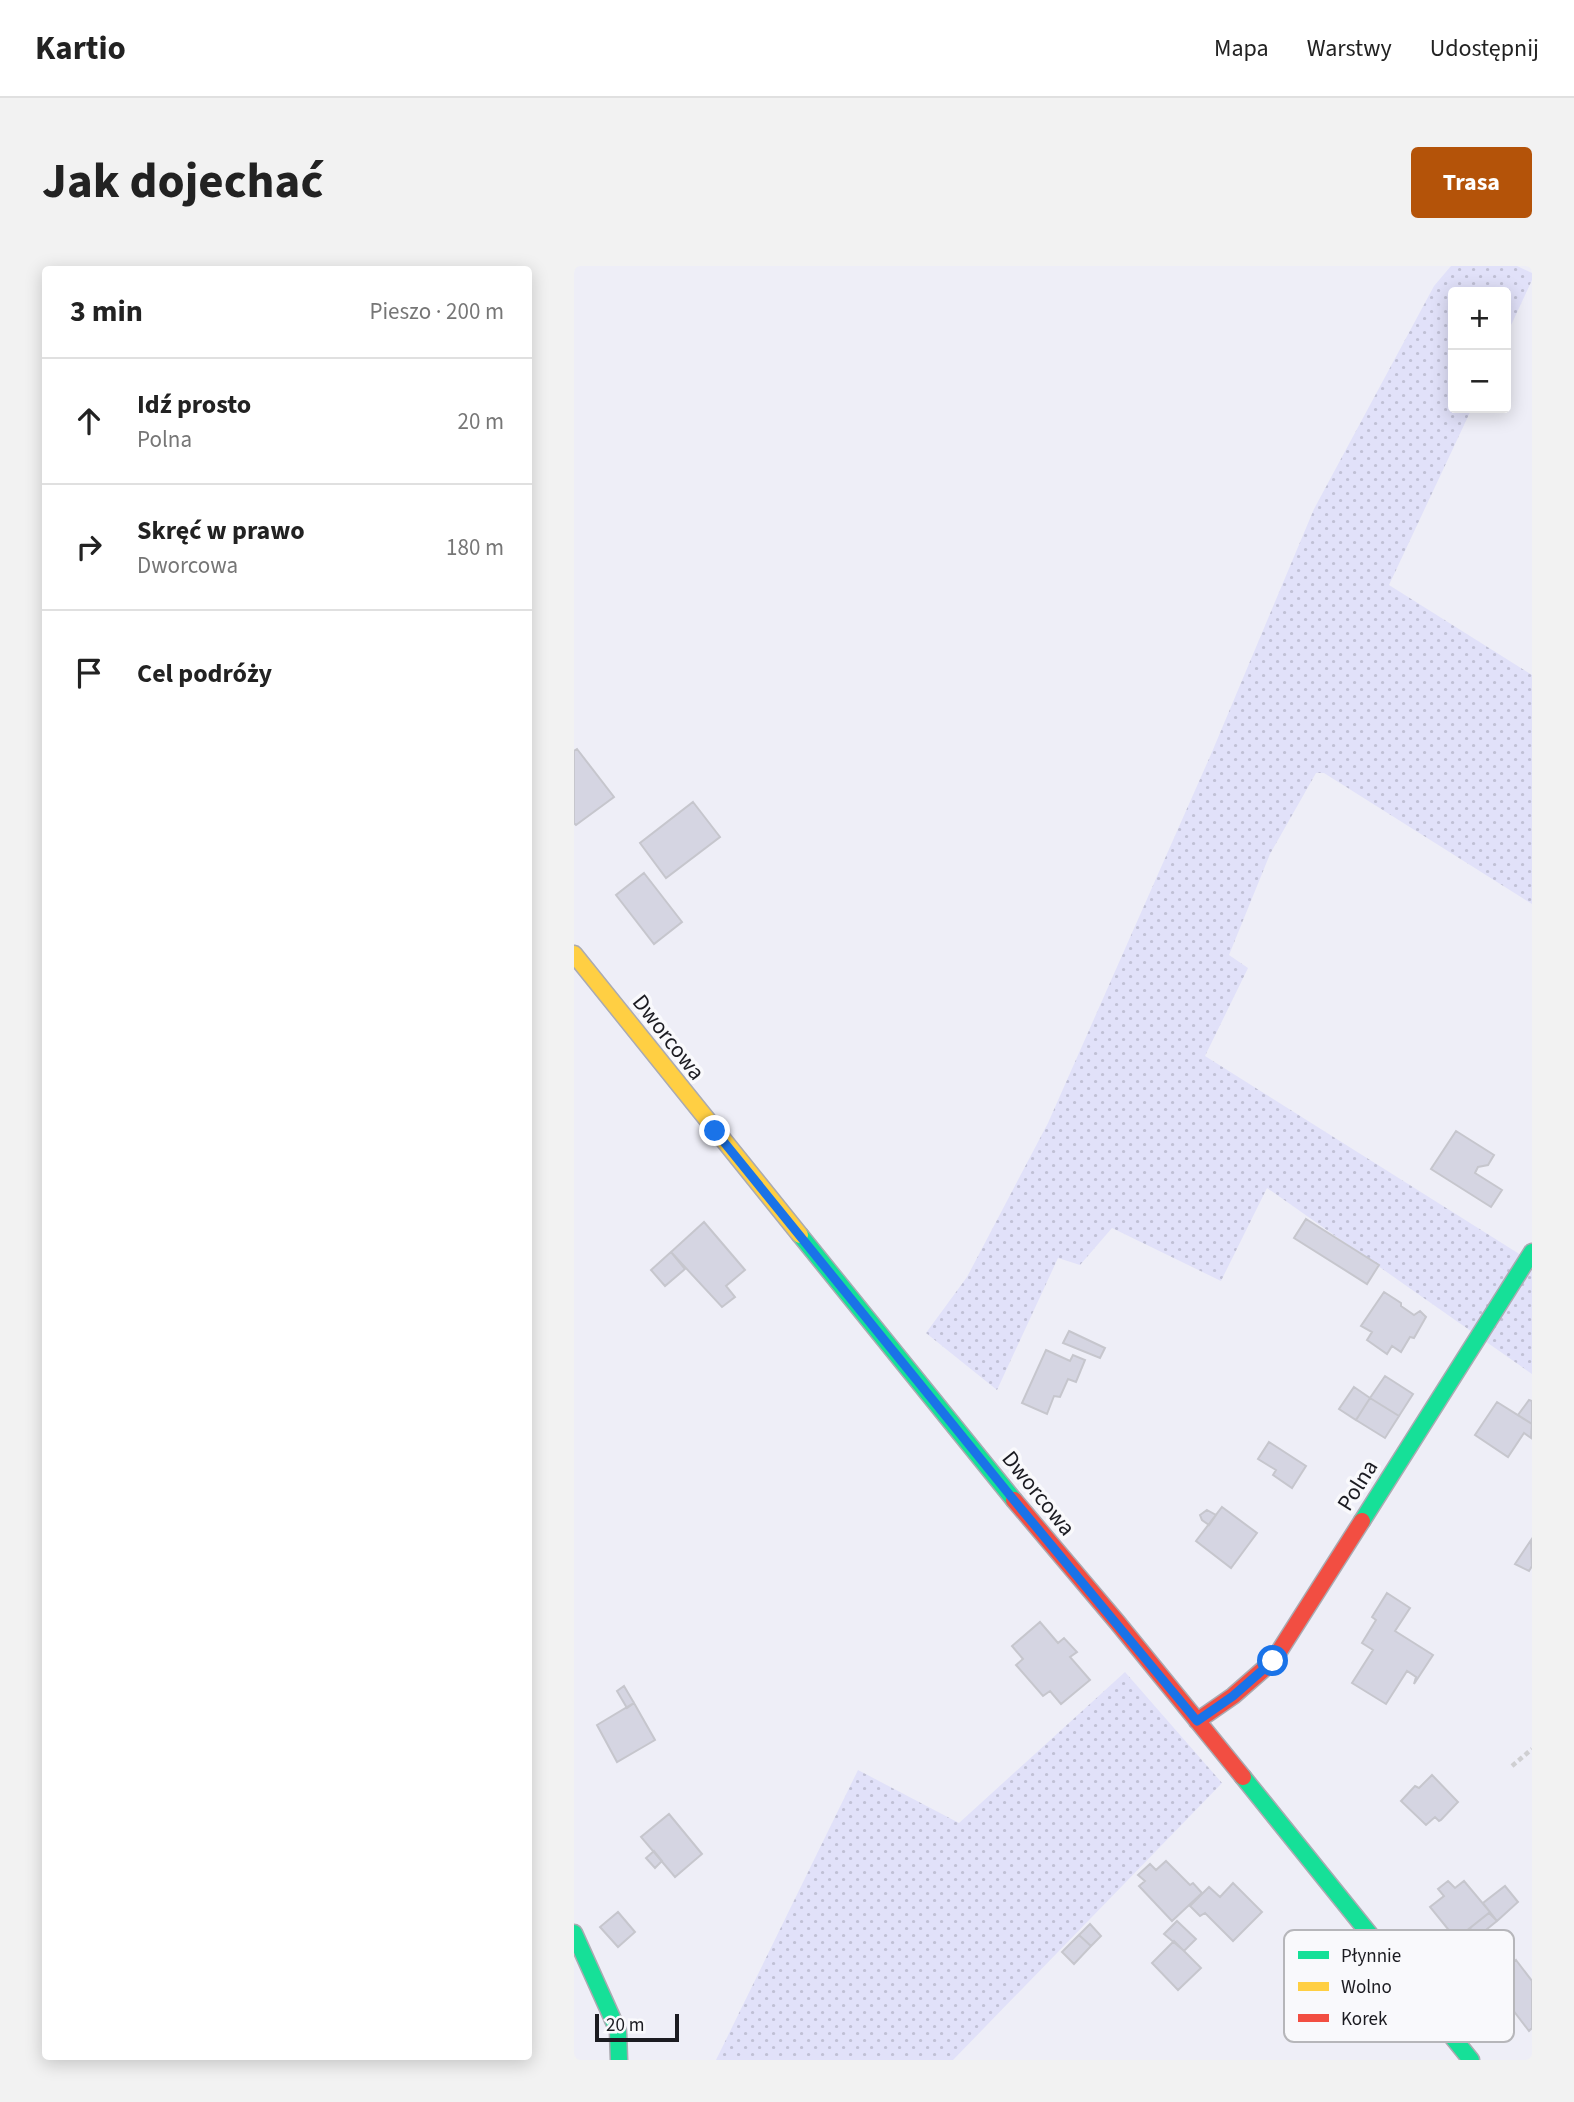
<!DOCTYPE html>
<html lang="pl">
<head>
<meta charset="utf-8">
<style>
	body { margin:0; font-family:"Source Sans 3",sans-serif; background:#f2f2f2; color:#222 }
	.controls { position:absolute; right:21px; top:21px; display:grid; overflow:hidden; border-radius:7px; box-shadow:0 4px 18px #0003 }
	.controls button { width:63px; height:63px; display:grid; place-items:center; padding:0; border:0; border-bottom:2px solid #e0e0e0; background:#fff; color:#222; font:35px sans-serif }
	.scale { position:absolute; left:21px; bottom:18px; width:84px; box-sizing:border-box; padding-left:7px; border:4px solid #1b1b21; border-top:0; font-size:19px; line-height:24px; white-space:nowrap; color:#1b1b21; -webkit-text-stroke:5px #f9f9fc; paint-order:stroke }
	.stop { position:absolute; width:21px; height:21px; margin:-16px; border:5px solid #1a73e8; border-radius:50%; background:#fff }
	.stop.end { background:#1a73e8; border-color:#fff; box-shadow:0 2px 7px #0008 }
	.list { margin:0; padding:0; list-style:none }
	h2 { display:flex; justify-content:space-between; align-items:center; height:91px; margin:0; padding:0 28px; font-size:30px }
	h2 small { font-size:23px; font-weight:400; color:#767676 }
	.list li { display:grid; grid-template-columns:46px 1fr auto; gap:21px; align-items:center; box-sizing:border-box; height:126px; padding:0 28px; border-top:2px solid #e0e0e0 }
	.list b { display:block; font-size:26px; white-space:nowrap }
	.list p { margin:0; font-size:23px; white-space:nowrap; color:#767676 }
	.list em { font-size:23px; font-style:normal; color:#767676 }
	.icon { flex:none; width:38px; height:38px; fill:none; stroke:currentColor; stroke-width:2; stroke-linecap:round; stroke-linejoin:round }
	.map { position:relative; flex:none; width:958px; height:1794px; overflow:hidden; border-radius:7px }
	header { display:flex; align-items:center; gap:42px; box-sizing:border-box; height:98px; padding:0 35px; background:#fff; border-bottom:2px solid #e0e0e0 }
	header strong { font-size:33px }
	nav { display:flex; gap:38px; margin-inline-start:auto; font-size:24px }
	.intro { display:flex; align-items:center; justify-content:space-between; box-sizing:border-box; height:168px; padding:0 42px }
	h1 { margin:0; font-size:49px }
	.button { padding:18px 32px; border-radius:7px; background:#b45309; color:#fff; font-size:24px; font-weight:700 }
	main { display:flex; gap:42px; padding:0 42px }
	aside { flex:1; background:#fff; border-radius:7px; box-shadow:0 4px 18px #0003 }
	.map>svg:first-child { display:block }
	.grass { fill:url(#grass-dots) }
	.building { fill:#d5d5e2; stroke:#c6c6cd; stroke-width:2 }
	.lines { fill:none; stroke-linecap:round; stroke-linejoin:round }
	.fast-casing { stroke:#aaaab1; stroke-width:19 }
	.slow-casing { stroke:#aaaab1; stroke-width:19 }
	.jam-casing { stroke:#aaaab1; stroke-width:19 }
	.path { stroke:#cfcfd2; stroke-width:4.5; stroke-dasharray:5 3.5; stroke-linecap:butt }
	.fast { stroke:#16e098; stroke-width:16 }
	.slow { stroke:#ffcf43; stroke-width:16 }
	.jam { stroke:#f24e42; stroke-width:16 }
	.route { stroke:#1a73e8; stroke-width:9 }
	.labels { text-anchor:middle; stroke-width:7; stroke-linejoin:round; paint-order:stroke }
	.street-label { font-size:23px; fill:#1b1b21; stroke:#f9f9fc }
	.key { fill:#f9f9fc; stroke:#b6b6ba; stroke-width:2 }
	.key-label { font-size:19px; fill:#1b1b21 }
</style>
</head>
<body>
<header>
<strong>Kartio</strong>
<nav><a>Mapa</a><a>Warstwy</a><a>Udostępnij</a></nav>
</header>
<div class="intro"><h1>Jak dojechać</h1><a class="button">Trasa</a></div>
<main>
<aside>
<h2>3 min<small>Pieszo · 200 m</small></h2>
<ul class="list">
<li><svg class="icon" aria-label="ahead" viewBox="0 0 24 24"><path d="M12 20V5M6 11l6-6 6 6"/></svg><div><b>Idź prosto</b><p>Polna</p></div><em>20 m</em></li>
<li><svg class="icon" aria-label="right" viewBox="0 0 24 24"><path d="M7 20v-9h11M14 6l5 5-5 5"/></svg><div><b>Skręć w prawo</b><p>Dworcowa</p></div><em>180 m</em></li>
<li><svg class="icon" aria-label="arrive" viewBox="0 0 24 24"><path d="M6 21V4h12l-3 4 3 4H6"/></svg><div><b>Cel podróży</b></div></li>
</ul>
</aside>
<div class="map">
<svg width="958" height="1794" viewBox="0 0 958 1794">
	<defs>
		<pattern id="grass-dots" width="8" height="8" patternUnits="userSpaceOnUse" patternTransform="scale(1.75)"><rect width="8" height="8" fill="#e1e1f9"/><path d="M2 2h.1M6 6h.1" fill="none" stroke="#c0c0d5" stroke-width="1.8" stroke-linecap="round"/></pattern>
	</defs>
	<rect width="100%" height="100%" fill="#eeeef7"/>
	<path class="grass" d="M877,0H943L958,7V14L932,70V26H879V142H898L815,319L958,409V638L750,507H742L696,588L655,689L674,702L631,790L958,996V1108L693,922L647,1015L538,962L506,999L484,992L423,1124L352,1067L393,1011L474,857L638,486L740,243L860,20Z
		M551,1406L648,1517L379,1794H142L284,1504L385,1557Z"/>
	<path class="building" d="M3,483L40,531L2,559L0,557V485Z
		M119,536L146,571L92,612L66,577Z
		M70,607L108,656L80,678L42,629Z
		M882,865L920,889L914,899L904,901L901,907L928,924L917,941L857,903Z
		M732,953L805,999L793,1018L720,972Z
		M130,956L171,1004L152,1020L161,1031L148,1041L97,986Z
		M97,986L111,1003L91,1020L77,1004Z
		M810,1026L827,1037V1040L840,1049L846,1045L852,1051L840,1072L836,1071L827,1086L818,1080L813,1088L793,1074L798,1066L787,1060Z
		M495,1065L531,1082L526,1092L489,1077Z
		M472,1084L496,1095L499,1089L511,1094L502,1116L494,1113L486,1131L480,1130L473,1148L448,1137Z
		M811,1110L839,1128L825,1150L796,1132Z
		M780,1121L796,1132L782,1154L765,1143Z
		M796,1132L825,1150L811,1172L782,1154Z
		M955,1134L958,1135V1158L944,1149Z
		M923,1136L958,1158L957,1172L950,1167L934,1191L901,1169Z
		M695,1176L732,1200L718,1222L699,1209L702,1204L684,1193Z
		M648,1241L683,1267L657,1302L622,1275Z
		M633,1244L642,1249L635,1259L628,1254L626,1249Z
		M957,1274L958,1300L955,1305L941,1298Z
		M813,1327L836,1342L821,1365L859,1389L840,1418L842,1411L833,1405L812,1438L778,1417L799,1384L788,1377L802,1354L798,1351Z
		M466,1356L484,1377L490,1372L503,1386L496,1391L516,1414L487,1438L476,1425L469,1430L442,1399L449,1393L438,1380Z
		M50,1420L60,1437L53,1442L43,1425Z
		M60,1437L81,1474L43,1496L23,1459Z
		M858,1509L884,1536L867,1554L865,1555L861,1551L852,1559L827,1535L841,1520L845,1522Z
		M95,1548L128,1588L101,1611L67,1571Z
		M80,1585L88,1595L81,1602L72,1592Z
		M592,1595L616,1619L619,1617L628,1627L598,1655L565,1620L571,1615L564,1609L576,1598L582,1604Z
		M874,1615L881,1622L890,1615L916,1646L882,1673L856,1641L870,1630L864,1623Z
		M659,1617L688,1646L659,1675L631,1647L626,1650L616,1640L635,1621L646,1631Z
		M931,1620L944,1636L923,1655L909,1637Z
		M44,1646L61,1666L44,1681L26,1661Z
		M915,1647L923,1655L902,1672L896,1662Z
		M603,1655L622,1673L610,1685L590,1668Z
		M516,1658L527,1670L517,1680L505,1669Z
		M505,1669L517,1680L500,1698L488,1686Z
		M600,1675L627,1702L604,1724L578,1697Z
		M942,1694L958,1715V1762L955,1765L916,1714Z"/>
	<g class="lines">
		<defs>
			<path id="fast" d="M226,969L440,1234
				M788,1255L958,986
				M669,1511L897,1794
				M0,1667L44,1765L45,1794"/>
			<path id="slow" d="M0,688L226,969"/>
			<path id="jam" d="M440,1234L543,1356L669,1511
				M623,1455L659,1430L699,1395L788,1255"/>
		</defs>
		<use href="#fast" class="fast-casing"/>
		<use href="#slow" class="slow-casing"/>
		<use href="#jam" class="jam-casing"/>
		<path class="path" d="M938,1500L958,1483"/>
		<use href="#fast" class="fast"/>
		<use href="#slow" class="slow"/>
		<use href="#jam" class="jam"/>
	</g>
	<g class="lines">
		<path class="route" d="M141,865L439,1233L623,1455L659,1430L699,1395"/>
	</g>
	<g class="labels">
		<g class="street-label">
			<text transform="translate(95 771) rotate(52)" y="8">Dworcowa</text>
			<text transform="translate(783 1219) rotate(-58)" y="8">Polna</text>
			<text transform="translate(465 1227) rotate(51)" y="8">Dworcowa</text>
		</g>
	</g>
	<rect x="710" y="1664" width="230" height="112" rx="10" class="key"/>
	<rect x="724" y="1685" width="31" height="8" fill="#16e098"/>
	<rect x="724" y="1716" width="31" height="9" fill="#ffcf43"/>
	<rect x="724" y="1748" width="31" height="8" fill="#f24e42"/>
	<g class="key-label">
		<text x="767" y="1696">Płynnie</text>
		<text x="767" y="1727">Wolno</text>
		<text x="767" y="1759">Korek</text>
	</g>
</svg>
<div class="controls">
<button>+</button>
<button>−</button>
</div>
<div class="scale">20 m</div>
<div class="stop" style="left:699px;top:1395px"></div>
<div class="stop end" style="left:141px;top:865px"></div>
</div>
</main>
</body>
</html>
